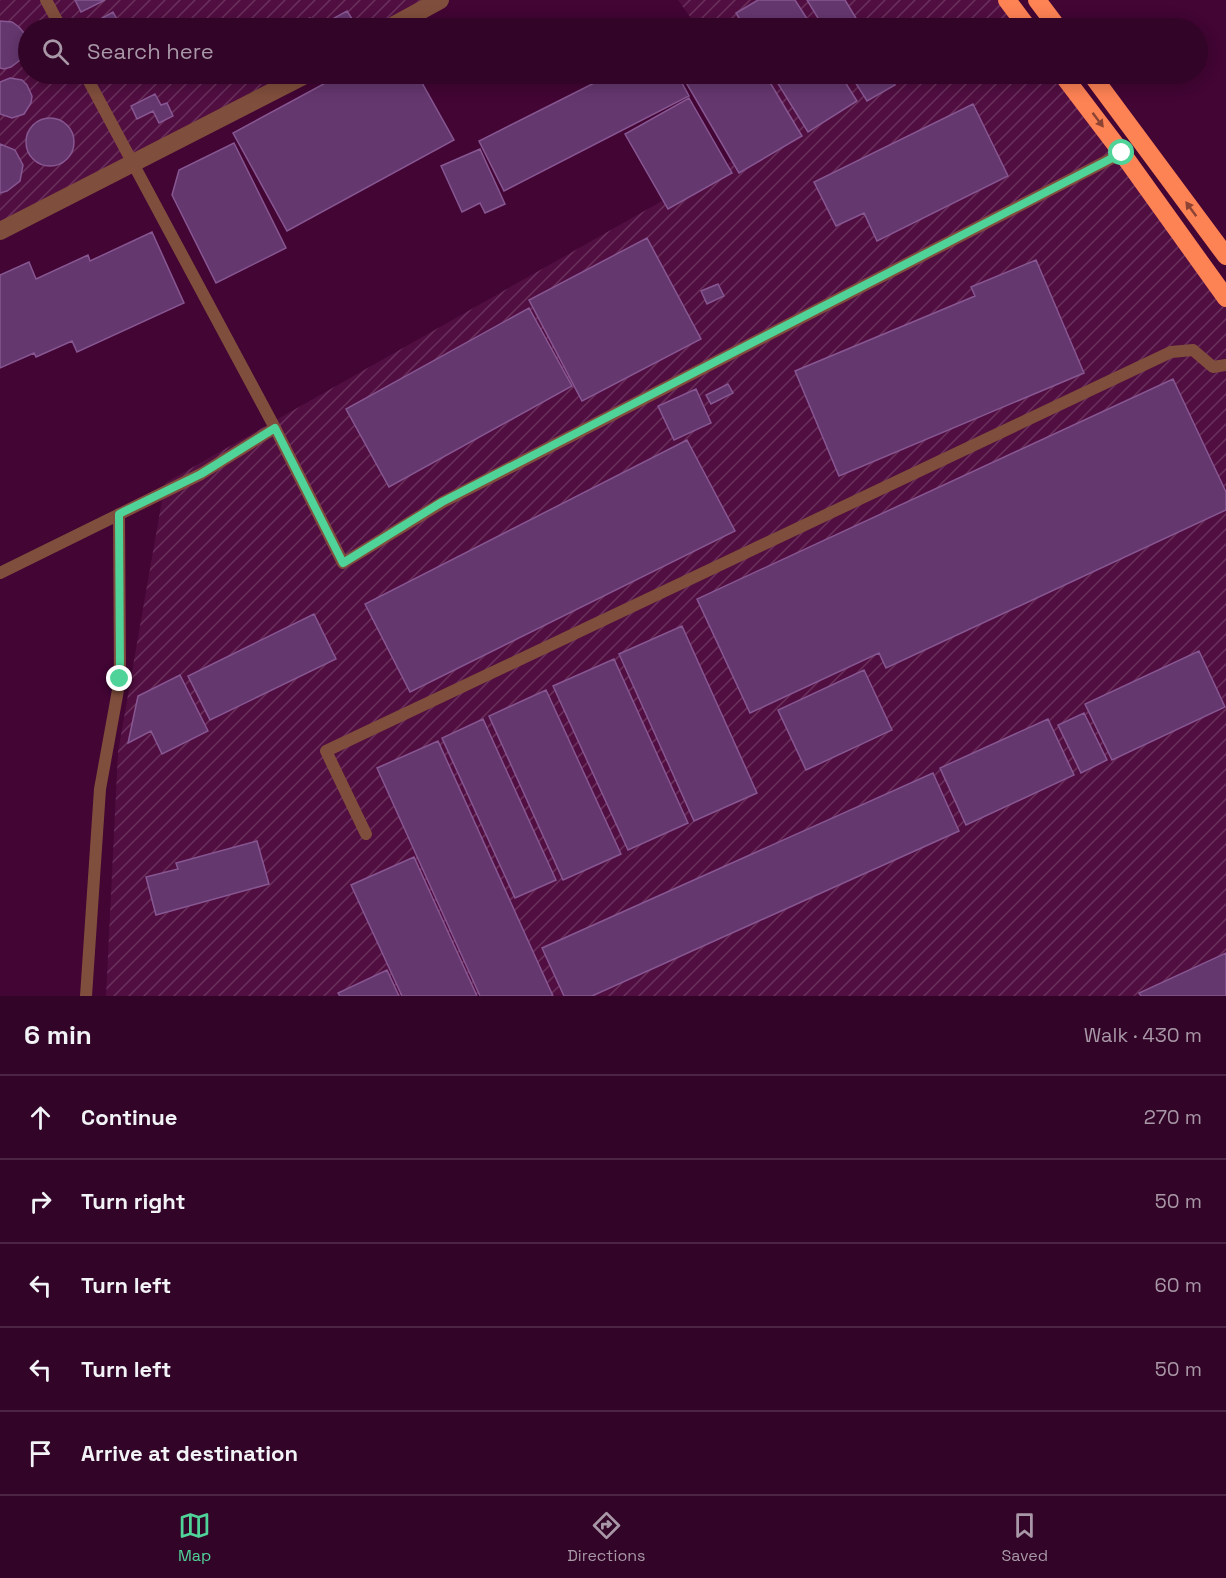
<!DOCTYPE html>
<html lang="en">
<head>
<meta charset="utf-8">
<style>
	body { margin:0; font-family:"Space Grotesk",sans-serif; background:#3d1233; color:#f1f3f6 }
	.stop { position:absolute; width:18px; height:18px; margin:-14px; border:4px solid #50d398; border-radius:50%; background:#fff }
	.stop.end { background:#50d398; border-color:#fff; box-shadow:0 2px 6px #0008 }
	.list { margin:0; padding:0; list-style:none }
	h2 { display:flex; justify-content:space-between; align-items:center; height:78px; margin:0; padding:0 24px; font-size:26px }
	h2 small { font-size:20px; font-weight:400; color:#a898a7 }
	.list li { display:grid; grid-template-columns:39px 1fr auto; gap:18px; align-items:center; box-sizing:border-box; height:84px; padding:0 24px; border-top:2px solid #4d2544 }
	.list b { display:block; font-size:22px; white-space:nowrap }
	.list em { font-size:20px; font-style:normal; color:#a898a7 }
	.icon { flex:none; width:33px; height:33px; fill:none; stroke:currentColor; stroke-width:2; stroke-linecap:round; stroke-linejoin:round }
	.map { position:relative; flex:none; width:1226px; height:996px; overflow:hidden }
	.search { position:absolute; background:#320427; box-shadow:0 3px 15px #0003; left:18px; right:18px; top:18px; height:66px; display:flex; align-items:center; gap:15px; box-sizing:border-box; padding:0 21px; border-radius:33px; color:#a898a7; font-size:22px }
	.sheet { height:498px; background:#320427 }
	nav { display:flex; justify-content:space-around; align-items:center; box-sizing:border-box; height:84px; border-top:2px solid #4d2544; background:#320427; font-size:16px; color:#a898a7 }
	nav a { display:grid; justify-items:center; gap:3px }
	nav .on { color:#50d398 }
	.map>svg:first-child { display:block }
	.industrial { fill:url(#industrial-furrows) }
	.building { fill:#65376f; stroke:#875792; stroke-width:1.5 }
	.lines { fill:none; stroke-linecap:round; stroke-linejoin:round }
	.lane { stroke:#804e3c; stroke-width:12 }
	.street { stroke:#804e3c; stroke-width:18 }
	.highway { stroke:#fd8254; stroke-width:18 }
	.oneway { fill:#8c4334 }
	.route { stroke:#50d398; stroke-width:8 }
</style>
</head>
<body>
<div class="map">
<svg width="1226" height="996" viewBox="0 0 1226 996">
	<defs>
		<pattern id="industrial-furrows" width="10" height="10" patternUnits="userSpaceOnUse" patternTransform="scale(1.5)"><rect width="10" height="10" fill="#510e41"/><path d="M-1 1l2-2M0 10L10 0M9 11l2-2" fill="none" stroke="#6b315d"/></pattern>
	</defs>
	<rect width="100%" height="100%" fill="#420534"/>
	<path class="industrial" d="M0,0H423L371,28H28V74H290L0,231Z
		M678,0H998L1021,28H698Z
		M729,74H1058L1226,293V996H106L118,752L165,483L773,138Z"/>
	<path class="building" d="M75,0H105L81,12Z
		M758,0H795L813,28H745L736,13Z
		M807,0H845L862,28H824Z
		M347,11L354,22L343,28L318,27Z
		M113,12L122,28H90L88,26Z
		M310,18L315,28H288Z
		M0,21L12,22L19,27L24,33L27,41L24,57L11,67L4,69L0,68Z
		M342,74H417L454,140L287,231L233,133Z
		M612,74H677L689,96L504,191L479,141Z
		M681,74H765L802,136L739,173Z
		M772,74H840L857,101L808,132Z
		M850,74H889L895,85L867,101Z
		M10,78L22,80L27,85L32,96L31,103L24,114L12,118L0,114V82Z
		M155,94L161,105L167,103L173,116L159,123L153,111L137,119L131,106Z
		M689,98L732,173L668,209L625,134Z
		M973,104L1008,176L877,241L864,213L836,226L814,182Z
		M26 142a24 24 0 1 1 48 0a24 24 0 1 1-48 0Z
		M234,143L286,248L216,283L172,195L179,170Z
		M0,144L15,150L23,165L20,181L7,191L0,193Z
		M480,149L505,204L485,213L480,203L462,212L441,166Z
		M152,232L184,303L77,352L72,341L36,357L34,353L0,368V275L29,262L36,279L88,255L90,261Z
		M647,238L701,339L582,401L529,300Z
		M1036,260L1084,373L839,476L795,371L975,296L971,287Z
		M718,284L724,296L707,304L701,291Z
		M529,308L572,386L389,487L346,409Z
		M1173,379L1226,492V510L886,668L879,653L750,713L697,599Z
		M728,384L733,393L711,404L706,395Z
		M696,389L711,423L674,440L658,406Z
		M687,440L735,531L410,692L365,604Z
		M314,614L336,659L210,720L188,676Z
		M682,626L757,793L694,821L619,654Z
		M1199,651L1225,707L1112,760L1085,704Z
		M614,659L688,823L628,850L553,686Z
		M864,670L892,730L806,770L778,710Z
		M180,675L208,731L162,754L151,731L128,743L138,696Z
		M546,690L621,854L563,880L489,716Z
		M1084,713L1107,760L1081,773L1058,725Z
		M483,719L556,880L515,898L442,738Z
		M1048,719L1074,775L966,825L940,768Z
		M438,741L553,996H480L377,768Z
		M933,773L959,831L592,996H564L542,948Z
		M257,841L269,884L156,915L146,877L178,869L176,863Z
		M414,857L477,996H402L351,885Z
		M1226,953V996H1141L1139,993Z
		M387,970L399,996H340L338,993Z"/>
	<g class="lines">
		<path class="lane" d="M46,0L61,28
			M85,74L275,428L343,563L443,502L1122,153
			M0,573L201,474L275,428
			M366,834L326,751L1171,352L1193,350L1213,367L1226,365
			M86,996L100,789L120,679L119,514"/>
		<path class="street" d="M389,28L440,0
			M0,231L307,74"/>
		<path class="highway" d="M1007,0L1028,28
			M1037,0L1058,28
			M1062,74L1122,153L1226,298
			M1091,74L1226,256"/>
	</g>
	<defs><path id="oneway-solid" d="M-6-.8H1V-3.2L6.5 0L1 3.2V.8H-6Z" transform="scale(1.5)"/></defs>
	<g class="oneway">
		<use href="#oneway-solid" transform="translate(1098 120) rotate(53)"/>
		<use href="#oneway-solid" transform="translate(1191 209) rotate(-126)"/>
	</g>
	<g class="lines">
		<path class="route" d="M120,679L119,514L201,474L275,428L343,563L442,502L1122,153"/>
	</g>
</svg>
<div class="stop" style="left:1122px;top:153px"></div>
<div class="stop end" style="left:120px;top:679px"></div>
<div class="search"><svg class="icon" aria-label="search" viewBox="0 0 24 24"><circle cx="10" cy="10" r="6"/><path d="M15 15l6 6"/></svg>Search here</div>
</div>
<section class="sheet">
<h2>6 min<small>Walk · 430 m</small></h2>
<ul class="list">
<li><svg class="icon" aria-label="ahead" viewBox="0 0 24 24"><path d="M12 20V5M6 11l6-6 6 6"/></svg><div><b>Continue</b></div><em>270 m</em></li>
<li><svg class="icon" aria-label="right" viewBox="0 0 24 24"><path d="M7 20v-9h11M14 6l5 5-5 5"/></svg><div><b>Turn right</b></div><em>50 m</em></li>
<li><svg class="icon" aria-label="left" viewBox="0 0 24 24"><path d="M17 20v-9H6M10 6l-5 5 5 5"/></svg><div><b>Turn left</b></div><em>60 m</em></li>
<li><svg class="icon" aria-label="left" viewBox="0 0 24 24"><path d="M17 20v-9H6M10 6l-5 5 5 5"/></svg><div><b>Turn left</b></div><em>50 m</em></li>
<li><svg class="icon" aria-label="arrive" viewBox="0 0 24 24"><path d="M6 21V4h12l-3 4 3 4H6"/></svg><div><b>Arrive at destination</b></div></li>
</ul>
</section>
<nav>
<a class="on"><svg class="icon" aria-label="map" viewBox="0 0 24 24"><path d="M3 6l6-2 6 2 6-2v14l-6 2-6-2-6 2zM9 4v14M15 6v14"/></svg>Map</a>
<a><svg class="icon" aria-label="directions" viewBox="0 0 24 24"><path d="M12 3l9 9-9 9-9-9zM9 14v-3h6M13 9l2 2-2 2"/></svg>Directions</a>
<a><svg class="icon" aria-label="saved" viewBox="0 0 24 24"><path d="M7 4h10v16l-5-4-5 4z"/></svg>Saved</a>
</nav>
</body>
</html>
